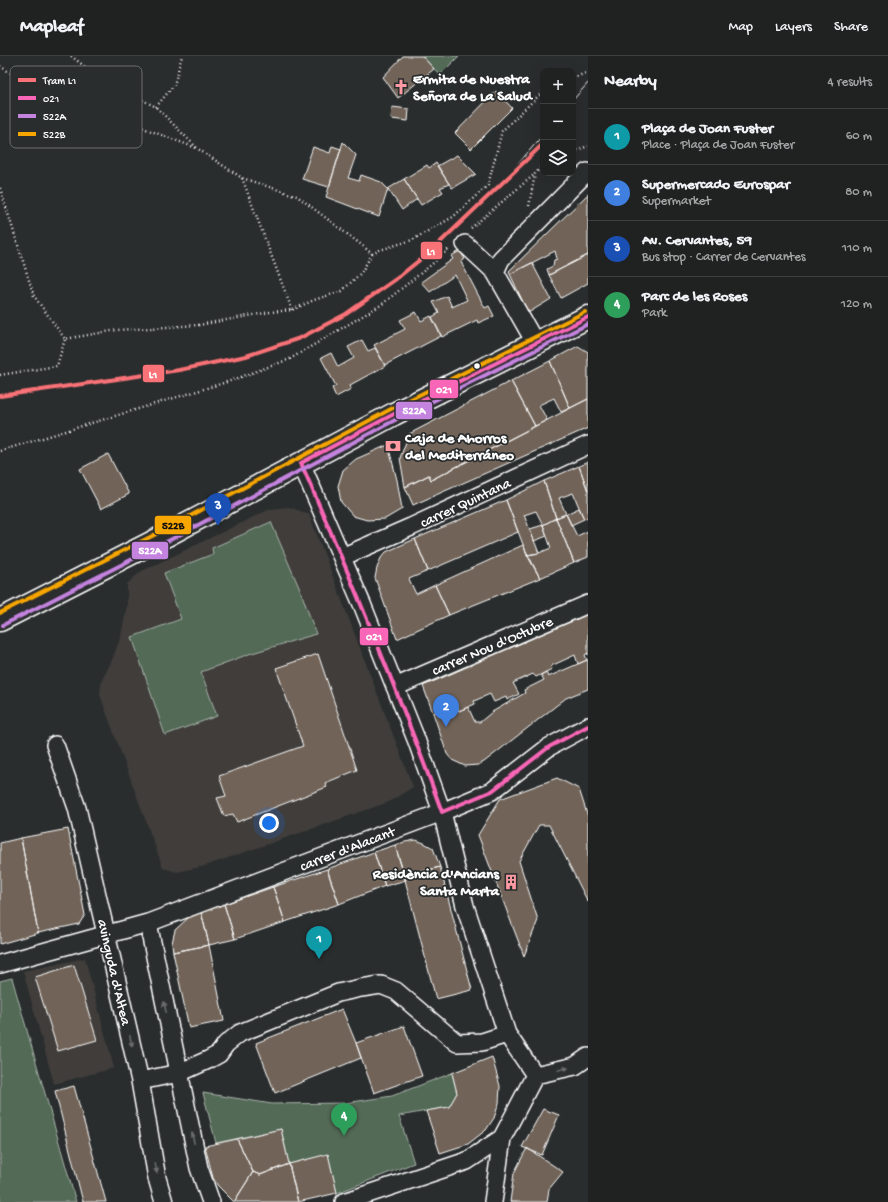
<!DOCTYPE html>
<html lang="en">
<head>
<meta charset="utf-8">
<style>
	body { margin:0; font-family:"Gochi Hand",sans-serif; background:#282a2a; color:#f1f3f6 }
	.controls { position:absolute; right:12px; top:12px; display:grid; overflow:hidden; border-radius:8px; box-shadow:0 4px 16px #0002 }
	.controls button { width:36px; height:36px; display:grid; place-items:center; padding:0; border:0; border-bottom:1px solid #3d3f40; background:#202222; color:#f1f3f6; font:20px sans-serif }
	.you { position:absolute; left:269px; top:767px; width:14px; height:14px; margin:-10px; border:3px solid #fff; border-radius:50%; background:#1a73e8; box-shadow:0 0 0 6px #1a73e833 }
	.badge { display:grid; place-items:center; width:26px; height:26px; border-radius:50%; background:#d93025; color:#fff; font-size:13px; font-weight:700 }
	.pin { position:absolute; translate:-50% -33px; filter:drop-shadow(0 1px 2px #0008) }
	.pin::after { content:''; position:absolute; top:21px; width:14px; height:12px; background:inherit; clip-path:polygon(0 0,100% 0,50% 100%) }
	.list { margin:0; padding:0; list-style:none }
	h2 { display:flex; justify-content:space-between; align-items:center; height:52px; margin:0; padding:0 16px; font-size:17px }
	h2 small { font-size:13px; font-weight:400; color:#a2a4a5 }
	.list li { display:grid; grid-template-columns:26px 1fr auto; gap:12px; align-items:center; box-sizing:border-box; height:56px; padding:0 16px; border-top:1px solid #3d3f40 }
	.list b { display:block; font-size:15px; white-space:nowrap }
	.list p { margin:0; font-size:13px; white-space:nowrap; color:#a2a4a5 }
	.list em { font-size:13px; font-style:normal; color:#a2a4a5 }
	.icon { flex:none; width:22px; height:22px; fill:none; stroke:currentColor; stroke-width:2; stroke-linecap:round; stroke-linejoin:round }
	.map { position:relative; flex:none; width:588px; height:1146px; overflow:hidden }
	header { display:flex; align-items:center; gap:24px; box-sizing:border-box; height:56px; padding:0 20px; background:#202222; border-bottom:1px solid #3d3f40 }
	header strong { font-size:19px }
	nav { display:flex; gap:22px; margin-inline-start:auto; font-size:14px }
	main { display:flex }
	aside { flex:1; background:#202222 }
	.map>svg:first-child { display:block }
	.built { fill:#3f3e3b }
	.green { fill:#536a57; stroke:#a9b4ab }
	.building { fill:#716458; stroke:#fff }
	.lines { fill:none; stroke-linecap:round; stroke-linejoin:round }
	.minor-casing { stroke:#fff; stroke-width:20 }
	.major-casing { stroke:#fff; stroke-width:25 }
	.path { stroke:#fff; stroke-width:2.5; stroke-dasharray:1 3; stroke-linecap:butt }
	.minor { stroke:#2a2d2e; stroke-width:17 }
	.major { stroke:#2a2d2e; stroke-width:22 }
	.tram { stroke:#fff; stroke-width:1 }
	.bus-1-casing { stroke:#2a2d2e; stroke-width:7 }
	.bus-2-casing { stroke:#2a2d2e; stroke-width:7 }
	.bus-3-casing { stroke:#2a2d2e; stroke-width:7 }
	.bus-1 { stroke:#fa66b7; stroke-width:4 }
	.bus-2 { stroke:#c483df; stroke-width:4 }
	.bus-3 { stroke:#f7a600; stroke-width:4 }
	.tram-1-casing { stroke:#2a2d2e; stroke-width:7 }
	.tram-1 { stroke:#f97277; stroke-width:4 }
	.oneway { fill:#6a6c6d }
	.bus-dot { fill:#fff; stroke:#2a2d2e; stroke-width:1.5 }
	.labels { text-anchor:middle; stroke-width:3.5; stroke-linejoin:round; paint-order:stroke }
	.poi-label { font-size:15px; font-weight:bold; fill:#fff; stroke:#2a2d2e; text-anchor:start }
	.street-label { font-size:15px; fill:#fff; stroke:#2a2d2e }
	.key { fill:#2a2d2e; stroke:#6a6c6d; stroke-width:1 }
	.key-label { font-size:11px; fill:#fff }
	.line-badge { stroke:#2a2d2e; stroke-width:1.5 }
	.badge-label { font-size:11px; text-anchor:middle; font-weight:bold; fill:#fff }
	.pale-badge-label { font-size:11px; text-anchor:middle; font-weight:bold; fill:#111 }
</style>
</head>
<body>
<header>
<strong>Mapleaf</strong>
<nav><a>Map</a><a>Layers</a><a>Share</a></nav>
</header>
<main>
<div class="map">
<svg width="588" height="1146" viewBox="0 0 588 1146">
	<rect width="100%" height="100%" fill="#2a2d2e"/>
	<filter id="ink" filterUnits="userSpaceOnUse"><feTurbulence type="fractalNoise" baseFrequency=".025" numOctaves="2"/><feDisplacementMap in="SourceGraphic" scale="8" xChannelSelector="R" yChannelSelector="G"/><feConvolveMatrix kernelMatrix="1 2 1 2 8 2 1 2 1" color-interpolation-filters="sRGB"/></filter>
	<g filter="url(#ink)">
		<path class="built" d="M289,451L309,458L413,731L389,746L205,810L177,816L163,812L100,639L101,626L112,604L121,580L127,549V528L140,516L270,453Z
			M85,902L114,1012L54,1028L23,915Z"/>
		<path class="green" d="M422,0H459L440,19Z
			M271,466L301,536L316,578L249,598L201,616L217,660L165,679L132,581L181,563L164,517L213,498L212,492Z
			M12,922L76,1146H0V925Z
			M452,1017L457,1037L449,1051L399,1060L414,1107L337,1137L328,1099L289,1108L281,1073L216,1087L203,1037L272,1048L345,1047L392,1040Z"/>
		<path class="building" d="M403,0H422L434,13L398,42L383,21Z
			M496,35L512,52L471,93L455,77Z
			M392,51L409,53L408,65L391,63Z
			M343,86L356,99L348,122L359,125L361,119L381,126L388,133L379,161L326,141Z
			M332,90L341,93L329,131L302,123L313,91L330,97Z
			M457,99L476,118L452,132L437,110Z
			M436,107L449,128L440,132L443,136L421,149L404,123L427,109L429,112Z
			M404,123L417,143L402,154L388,133Z
			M588,138V199L549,219L547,213L553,210L554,204L557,203L555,195L510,218L509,215Z
			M460,195L465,203L461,206L485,252L489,250L494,260L478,267L477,264L442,281L432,261L439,257L433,246L447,240L452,251L467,244L455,219L430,236L421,226L453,203L451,200Z
			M588,199V227L561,242L549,219Z
			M532,207L551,243L528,257L510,218Z
			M416,256L421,265L431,260L441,280L385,309L374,289L405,273L400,264Z
			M362,284L368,295L375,292L385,310L350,329L351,333L336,341L332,332L336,330L321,302L331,297L338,311L354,302L348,291Z
			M578,290L588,296V343L570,352L550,305Z
			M550,305L570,352L561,356L554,342L539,349L547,364L535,370L511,325Z
			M511,325L535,370L431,424L429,419L405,431L400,402L409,378Z
			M588,343V372L413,449L405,431L429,419L431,424Z
			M388,389L397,424L402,453L385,463L367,464L353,460L341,446L338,430L343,414L356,403Z
			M108,398L129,438L101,453L80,413Z
			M588,406V435L579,410Z
			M579,410L588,435V461L584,463L573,437L559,442L566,458L556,462L544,425Z
			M544,425L556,462L543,469L536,455L524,459L539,497L527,499L506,444Z
			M506,444L518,476L428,515L415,483Z
			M579,452L584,463L571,469L566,458Z
			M566,458L577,480L588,475V501L574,507L556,462Z
			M556,462L574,507L540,522L527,499L539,497L551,492L543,469Z
			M543,469L547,480L534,485L530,473Z
			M415,483L428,515L409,523L416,538L435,529L449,559L397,583L375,522L377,512L381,502L386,496Z
			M523,489L540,522L449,559L435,529Z
			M588,558V599L587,597L585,599L587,604L578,608L575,599L551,610L552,613L536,621L533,618L513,627L519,638L507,644L506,641L494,646L490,638L474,645L475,648L459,655L456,648L433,657L423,630Z
			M318,598L357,714L325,727L327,731L237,766L233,758L224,760L217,742L226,740L219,720L303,690L276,612Z
			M587,604H588V633L578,637L566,642L484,706L478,709L465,710L452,704L447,698L433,657L456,648L459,655L468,651L475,666H480L492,656L525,637L524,634L544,624L541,619L546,616L548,621Z
			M557,722L579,733L588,761V846L549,769H539L519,805L538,864L524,900L478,779L500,743Z
			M68,773L85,859L79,868L38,877L21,782Z
			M21,782L38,877L0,888V787Z
			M416,784L424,787L433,792L440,811L404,820L395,789L405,786Z
			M395,789L406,824L385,830L374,796Z
			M374,796L385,830L339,848L327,813Z
			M440,811L472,934L436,943L404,820Z
			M327,813L339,848L285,866L273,831Z
			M273,831L285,866L235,883L224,848Z
			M224,848L235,883L209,889L201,855Z
			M201,855L209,889L173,896L172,887L175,874L188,862Z
			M209,889L224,965L189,972L173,896Z
			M74,909L97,984L58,995L35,921Z
			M342,953L356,987L361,1002L275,1037L256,987Z
			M404,970L422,1020L374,1037L356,987Z
			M492,1001L500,1030L499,1047L494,1062L486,1074L468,1088L440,1097L426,1055L449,1051L457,1037L452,1017Z
			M74,1030L106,1146H83L55,1035Z
			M543,1053L559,1059L542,1099L522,1091Z
			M281,1073L289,1108L260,1119L253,1116L237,1083Z
			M237,1083L253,1116L234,1146L218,1130L213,1122L205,1090Z
			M527,1092L563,1116L549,1133L547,1146H510L514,1117Z
			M328,1098L337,1137L298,1146L289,1108Z
			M289,1108L298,1146H234L253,1116L260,1119Z"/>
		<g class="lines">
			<defs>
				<path id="minor" d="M465,188L495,216
					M536,288L495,216L501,203L587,116
					M301,407L362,548L416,683L442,756L465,850L507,978L535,1019
					M342,501L411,471L588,389
					M395,631L588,548
					M55,689L77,752L140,1025L157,1122L164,1146
					M148,867L199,1112L211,1146
					M0,908L148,867L442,756L492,735L549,691L588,670
					M535,1019L575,1010L588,1001
					M140,1025L179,1017L208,1004L219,998L226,988L240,977L338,937L361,932L381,929L396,935L457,987L482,986L507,978
					M344,1146L467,1105L502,1082
					M493,1146L502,1082L535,1019"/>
				<path id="major" d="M0,564L165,480L394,358L588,261"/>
			</defs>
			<use href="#minor" class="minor-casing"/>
			<use href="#major" class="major-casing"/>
			<path class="path" d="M0,10L27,28L196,92
				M573,22L586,17
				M156,51L174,29L182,0
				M573,96L588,90
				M242,122L292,254
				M0,132L34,240L65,283
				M529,150L535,118L543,109
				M471,172L535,118
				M372,198L380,194L412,184L453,161L488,129L502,75L533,45L543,36
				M0,319L57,310L65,283L117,274L199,269L270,256L292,254L314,244L342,235L361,217L372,198L363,190L297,140L242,122L198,93L156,51L100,22L71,0
				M0,395L230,325L290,303L381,249L431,209L450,192"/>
			<use href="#minor" class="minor"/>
			<use href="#major" class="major"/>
			<path class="tram" d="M573,44L588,27
				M491,139L543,79"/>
			<defs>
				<path id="bus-1" d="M301,407C351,522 399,638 442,756
					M301,407L394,358L588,261
					M442,756L492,735L549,691L588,670"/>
				<path id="bus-2" d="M3,569L168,485L397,363L588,268"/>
				<path id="bus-3" d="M0,557L162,475L391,353L585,256"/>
			</defs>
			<use href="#bus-1" class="bus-1-casing"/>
			<use href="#bus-2" class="bus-2-casing"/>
			<use href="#bus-3" class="bus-3-casing"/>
			<use href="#bus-1" class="bus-1"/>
			<use href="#bus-2" class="bus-2"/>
			<use href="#bus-3" class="bus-3"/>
			<defs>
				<path id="tram-1" d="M0,340L179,314L246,300L300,282L346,258L396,223L432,194L543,88"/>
			</defs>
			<use href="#tram-1" class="tram-1-casing"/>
			<use href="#tram-1" class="tram-1"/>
		</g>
		<defs><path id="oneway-solid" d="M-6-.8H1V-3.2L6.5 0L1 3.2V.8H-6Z"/></defs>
		<g class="oneway">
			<use href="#oneway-solid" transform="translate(165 951) rotate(-102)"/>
			<use href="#oneway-solid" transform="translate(131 985) rotate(77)"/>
			<use href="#oneway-solid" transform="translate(563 1013) rotate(-12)"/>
			<use href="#oneway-solid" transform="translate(193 1082) rotate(-102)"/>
			<use href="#oneway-solid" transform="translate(156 1112) rotate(80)"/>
		</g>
	</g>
	<defs>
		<symbol id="church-bare" viewBox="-9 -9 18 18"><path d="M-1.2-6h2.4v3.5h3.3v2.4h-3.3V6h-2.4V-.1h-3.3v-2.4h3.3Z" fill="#ff9aa2" stroke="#2a2d2e" stroke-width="2.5" paint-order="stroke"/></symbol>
		<symbol id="bank-bare" viewBox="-9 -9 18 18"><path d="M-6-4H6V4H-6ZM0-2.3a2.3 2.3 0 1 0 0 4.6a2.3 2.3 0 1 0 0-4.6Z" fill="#ff9aa2" stroke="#2a2d2e" stroke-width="2.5" paint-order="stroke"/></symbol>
		<symbol id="building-bare" viewBox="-9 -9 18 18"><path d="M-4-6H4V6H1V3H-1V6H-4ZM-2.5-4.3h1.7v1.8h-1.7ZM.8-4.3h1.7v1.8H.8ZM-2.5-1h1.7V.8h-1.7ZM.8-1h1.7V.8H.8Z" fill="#ff9aa2" stroke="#2a2d2e" stroke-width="2.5" paint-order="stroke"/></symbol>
	</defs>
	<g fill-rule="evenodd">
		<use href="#church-bare" x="390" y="20" width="22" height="22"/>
		<use href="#bank-bare" x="382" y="379" width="22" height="22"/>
		<use href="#building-bare" x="500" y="815" width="22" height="22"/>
	</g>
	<circle class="bus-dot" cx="477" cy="310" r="3.5"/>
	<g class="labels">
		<g class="poi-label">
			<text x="413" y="27">Ermita de Nuestra<tspan x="413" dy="17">Señora de La Salud</tspan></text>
			<text x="405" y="386">Caja de Ahorros<tspan x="405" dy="17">del Mediterráneo</tspan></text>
			<text x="499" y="822" text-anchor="end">Residència d'Ancians<tspan x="499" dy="17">Santa Marta</tspan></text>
		</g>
		<g class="street-label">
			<text transform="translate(465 446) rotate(-25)" y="5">carrer Quintana</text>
			<text transform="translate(492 589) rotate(-23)" y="5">carrer Nou d'Octubre</text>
			<text transform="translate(347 792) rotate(-21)" y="5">carrer d'Alacant</text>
			<text transform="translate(115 916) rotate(77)" y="5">avinguda d'Altea</text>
		</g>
	</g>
	<rect x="10" y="10" width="132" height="82" rx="6" class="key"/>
	<rect x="18" y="22" width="18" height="4" fill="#f97277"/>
	<rect x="18" y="40" width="18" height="4" fill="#fa66b7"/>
	<rect x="18" y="58" width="18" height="4" fill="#c483df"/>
	<rect x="18" y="76" width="18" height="4" fill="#f7a600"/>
	<g class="key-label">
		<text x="43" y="28">Tram L1</text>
		<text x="43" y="46">021</text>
		<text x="43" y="64">522A</text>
		<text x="43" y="82">522B</text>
	</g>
	<g class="line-badge">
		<rect x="420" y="185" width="23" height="19" rx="4" fill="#f97277"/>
		<rect x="142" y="308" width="23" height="19" rx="4" fill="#f97277"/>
		<rect x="429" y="323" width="30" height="20" rx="4" fill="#fa66b7"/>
		<rect x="395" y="345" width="38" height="19" rx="4" fill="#c483df"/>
		<rect x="154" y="459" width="38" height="20" rx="4" fill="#f7a600"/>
		<rect x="131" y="485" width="38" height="19" rx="4" fill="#c483df"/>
		<rect x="359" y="571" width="30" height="19" rx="4" fill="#fa66b7"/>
	</g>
	<g class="badge-label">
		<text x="431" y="199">L1</text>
		<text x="153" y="322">L1</text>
		<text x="444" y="337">021</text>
		<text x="414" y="358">522A</text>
		<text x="150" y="498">522A</text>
		<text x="374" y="584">021</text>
	</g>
	<g class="pale-badge-label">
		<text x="173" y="473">522B</text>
	</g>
</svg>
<div class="controls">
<button>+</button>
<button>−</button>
<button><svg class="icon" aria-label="layers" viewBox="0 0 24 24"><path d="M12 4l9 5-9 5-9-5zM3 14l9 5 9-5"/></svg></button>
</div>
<div class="you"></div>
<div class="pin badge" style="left:319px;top:903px;background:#0f9aa8">1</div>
<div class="pin badge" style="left:446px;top:671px;background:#3f7fe0">2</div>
<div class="pin badge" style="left:218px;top:470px;background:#1a4fb4">3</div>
<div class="pin badge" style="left:344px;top:1080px;background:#2e9e5b">4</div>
</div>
<aside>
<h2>Nearby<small>4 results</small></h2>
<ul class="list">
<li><span class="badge" style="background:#0f9aa8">1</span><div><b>Plaça de Joan Fuster</b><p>Place · Plaça de Joan Fuster</p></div><em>60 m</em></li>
<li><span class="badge" style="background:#3f7fe0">2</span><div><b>Supermercado Eurospar</b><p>Supermarket</p></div><em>80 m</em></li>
<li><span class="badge" style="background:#1a4fb4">3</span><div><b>Av. Cervantes, 59</b><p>Bus stop · Carrer de Cervantes</p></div><em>110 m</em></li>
<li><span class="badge" style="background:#2e9e5b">4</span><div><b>Parc de les Roses</b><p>Park</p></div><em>120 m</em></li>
</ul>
</aside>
</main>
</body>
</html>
